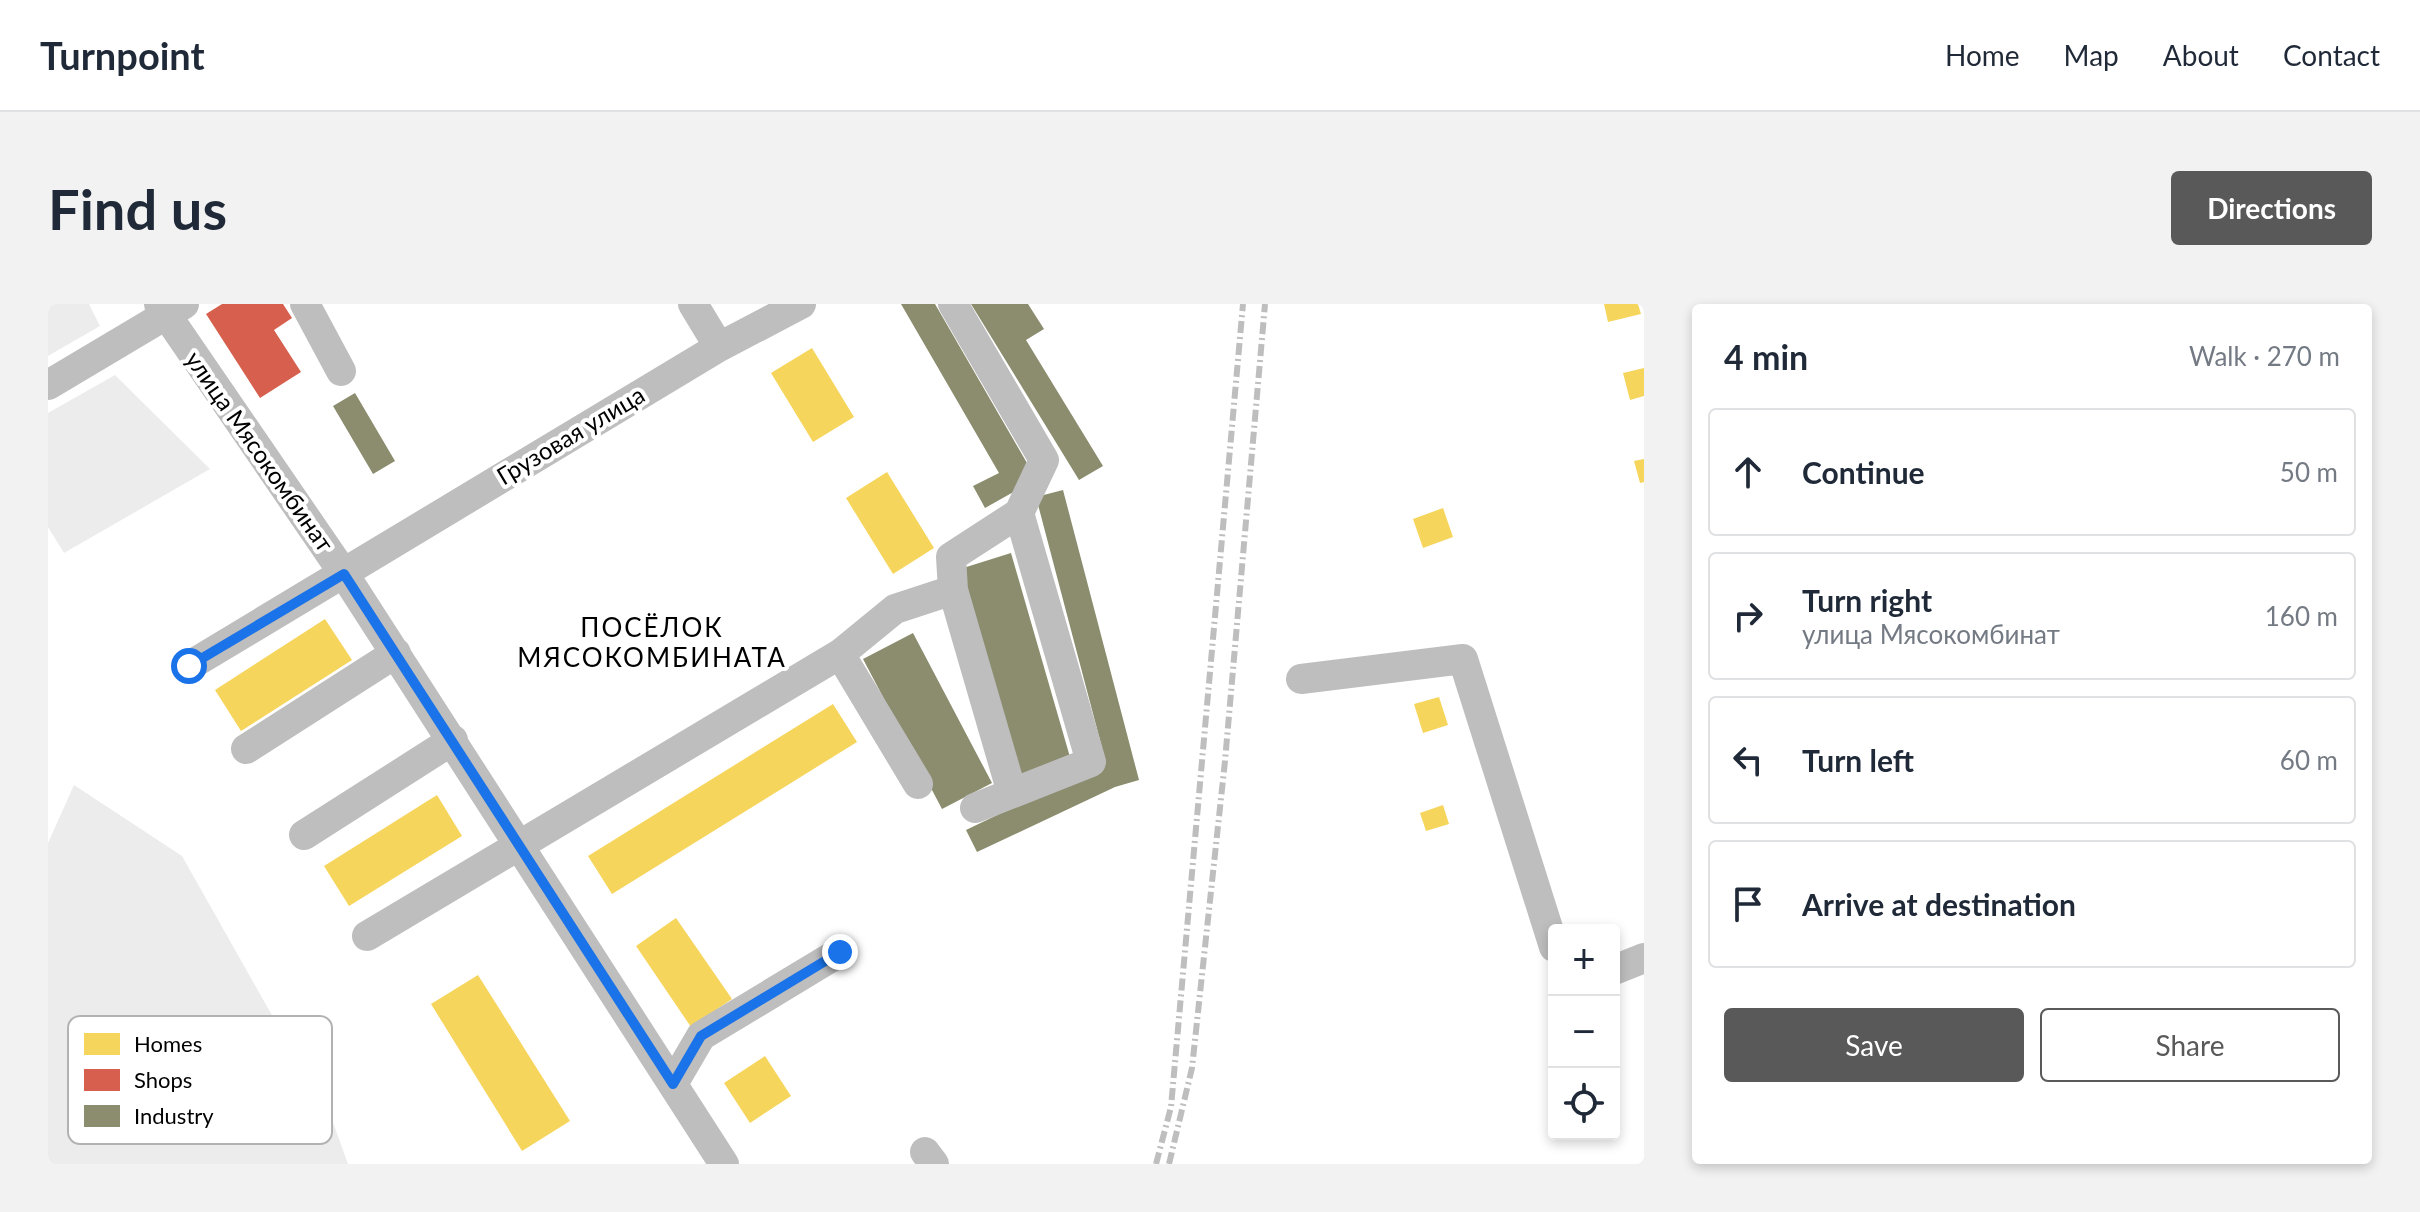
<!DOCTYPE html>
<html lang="en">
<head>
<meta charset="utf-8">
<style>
	body { margin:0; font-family:Lato,sans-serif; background:#f2f2f3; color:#1f2937 }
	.controls { position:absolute; right:24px; bottom:24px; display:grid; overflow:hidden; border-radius:8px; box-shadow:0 4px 12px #0003 }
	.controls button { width:72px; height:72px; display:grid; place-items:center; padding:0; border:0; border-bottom:2px solid #e0e1e3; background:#fff; color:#1f2937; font:40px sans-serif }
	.stop { position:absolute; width:24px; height:24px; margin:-18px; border:6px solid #1a73e8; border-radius:50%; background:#fff }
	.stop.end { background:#1a73e8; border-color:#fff; box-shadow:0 2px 8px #0008 }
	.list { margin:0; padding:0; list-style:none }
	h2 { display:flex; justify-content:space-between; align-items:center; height:104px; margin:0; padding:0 32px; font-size:34px }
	h2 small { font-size:26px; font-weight:400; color:#747a83 }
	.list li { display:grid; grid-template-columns:52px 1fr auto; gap:24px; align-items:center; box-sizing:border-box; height:128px; margin:0 16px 16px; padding:0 16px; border:2px solid #e0e1e3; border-radius:8px }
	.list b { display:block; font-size:30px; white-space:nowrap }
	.list p { margin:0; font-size:26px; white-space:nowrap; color:#747a83 }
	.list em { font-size:26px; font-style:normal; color:#747a83 }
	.actions { display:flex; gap:16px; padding:24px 32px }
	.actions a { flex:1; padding:18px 0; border:2px solid #595959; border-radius:8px; text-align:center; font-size:28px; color:#595959 }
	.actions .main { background:#595959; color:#fff }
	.icon { flex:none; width:44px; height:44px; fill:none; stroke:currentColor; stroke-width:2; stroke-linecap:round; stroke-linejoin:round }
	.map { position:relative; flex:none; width:1596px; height:860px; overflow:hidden; border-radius:8px }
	header { display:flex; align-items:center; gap:48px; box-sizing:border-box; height:112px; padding:0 40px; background:#fff; border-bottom:2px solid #e0e1e3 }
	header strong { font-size:38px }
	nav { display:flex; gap:44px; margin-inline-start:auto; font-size:28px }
	.intro { display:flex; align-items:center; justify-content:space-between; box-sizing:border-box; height:192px; padding:0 48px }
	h1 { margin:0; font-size:56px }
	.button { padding:20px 36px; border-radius:8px; background:#595959; color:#fff; font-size:28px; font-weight:700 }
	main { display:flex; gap:48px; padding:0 48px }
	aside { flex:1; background:#fff; border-radius:8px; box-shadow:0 4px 12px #0003 }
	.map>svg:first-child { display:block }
	.green { fill:#ececec }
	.homes { fill:#f6d55c }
	.shops { fill:#d6604d }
	.industry { fill:#8c8c6e }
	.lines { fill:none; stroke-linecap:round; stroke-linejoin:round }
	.minor { stroke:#bebebe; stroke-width:30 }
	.rail { stroke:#bebebe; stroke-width:6; stroke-dasharray:12 4 2 4; stroke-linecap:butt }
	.route { stroke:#1a73e8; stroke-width:10 }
	.labels { text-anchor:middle; stroke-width:8; stroke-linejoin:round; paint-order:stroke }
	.street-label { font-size:24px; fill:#000; stroke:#fff }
	.neighbourhood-label { font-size:26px; letter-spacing:2px; fill:#000; stroke:#fff }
	.key { fill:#fff; stroke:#b2b2b2; stroke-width:2 }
	.key-label { font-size:22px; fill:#000 }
</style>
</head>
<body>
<header>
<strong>Turnpoint</strong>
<nav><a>Home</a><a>Map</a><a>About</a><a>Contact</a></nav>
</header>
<div class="intro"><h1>Find us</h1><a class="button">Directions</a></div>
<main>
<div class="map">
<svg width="1596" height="860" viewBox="0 0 1596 860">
	<rect width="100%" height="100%" fill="#fff"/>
	<path class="green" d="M0,0H41L52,22L0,52Z
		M67,71L162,165L16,249L0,223V109Z
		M26,481L134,552L286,821L300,860H0V539Z"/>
	<path class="homes" d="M1556,0H1590L1593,10L1560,18Z
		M764,44L806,113L765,138L723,69Z
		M1596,64V92L1582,96L1575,69Z
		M1596,155V178L1592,179L1586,157Z
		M839,168L886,244L845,270L798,194Z
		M1395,204L1405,233L1375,244L1365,215Z
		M277,315L304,356L193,427L167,386Z
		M1391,393L1400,421L1375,429L1366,400Z
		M785,400L809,438L564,590L540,552Z
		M389,491L414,532L301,602L276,562Z
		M1395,501L1401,520L1378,527L1372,509Z
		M628,614L684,695L643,723L588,642Z
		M430,671L522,817L474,847L383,700Z
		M717,752L743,792L702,819L676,779Z"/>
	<path class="shops" d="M174,0H235L244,14L226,26L253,68L212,94L158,10Z"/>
	<path class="industry" d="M853,0H887L979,159L969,186L937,204L925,182L951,169Z
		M923,0H980L996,25L978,36L1055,162L1031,176Z
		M307,89L347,157L325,170L285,102Z
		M1015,186L1091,476L1067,483L929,548L918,526L1058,459L988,193Z
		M963,249L1024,460L973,475L912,265Z
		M865,329L944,479L894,505L815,355Z"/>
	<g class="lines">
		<path class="minor" d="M111,0L296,270L676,860
			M257,0L293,67
			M645,0L671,43
			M905,0L996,156L971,209L1043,458L927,504
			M0,81L136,0
			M905,286L903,253L971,209
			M792,350L870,480
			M141,362L671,43L753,0
			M1253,375L1415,355L1506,643
			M198,445L348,349
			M256,531L405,436
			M319,632L792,350L847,305L905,286L964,489
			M1566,666L1596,654
			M625,780L653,732L792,648
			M877,848L886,860"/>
		<path class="rail" d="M1108,860L1123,803L1195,0
			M1121,860L1144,764L1177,457L1217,0"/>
	</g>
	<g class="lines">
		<path class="route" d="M141,362L296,270L625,780L653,732L792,648"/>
	</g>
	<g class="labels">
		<g class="street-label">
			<text transform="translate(523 132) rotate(-31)" y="8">Грузовая улица</text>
			<text transform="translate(211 148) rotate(55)" y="8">улица Мясокомбинат</text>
		</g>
		<g class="neighbourhood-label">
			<text x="604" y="333">ПОСЁЛОК<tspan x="604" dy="30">МЯСОКОМБИНАТА</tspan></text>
		</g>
	</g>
	<rect x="20" y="712" width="264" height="128" rx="12" class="key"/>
	<rect x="36" y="729" width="36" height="22" fill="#f6d55c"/>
	<rect x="36" y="765" width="36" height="22" fill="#d6604d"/>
	<rect x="36" y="801" width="36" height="22" fill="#8c8c6e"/>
	<g class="key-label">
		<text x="86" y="748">Homes</text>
		<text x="86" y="784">Shops</text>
		<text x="86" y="820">Industry</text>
	</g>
</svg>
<div class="controls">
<button>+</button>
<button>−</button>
<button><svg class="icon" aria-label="locate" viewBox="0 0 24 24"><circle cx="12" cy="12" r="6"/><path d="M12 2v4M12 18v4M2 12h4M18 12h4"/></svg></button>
</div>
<div class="stop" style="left:141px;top:362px"></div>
<div class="stop end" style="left:792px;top:648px"></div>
</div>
<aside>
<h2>4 min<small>Walk · 270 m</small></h2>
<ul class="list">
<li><svg class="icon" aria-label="ahead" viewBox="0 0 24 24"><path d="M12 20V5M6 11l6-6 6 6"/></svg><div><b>Continue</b></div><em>50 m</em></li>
<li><svg class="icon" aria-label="right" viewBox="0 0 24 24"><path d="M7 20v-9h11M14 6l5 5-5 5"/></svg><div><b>Turn right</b><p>улица Мясокомбинат</p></div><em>160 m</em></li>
<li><svg class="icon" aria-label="left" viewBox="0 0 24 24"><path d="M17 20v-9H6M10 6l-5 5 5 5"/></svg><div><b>Turn left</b></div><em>60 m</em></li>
<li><svg class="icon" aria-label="arrive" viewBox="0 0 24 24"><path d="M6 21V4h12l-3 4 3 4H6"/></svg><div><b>Arrive at destination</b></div></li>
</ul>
<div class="actions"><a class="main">Save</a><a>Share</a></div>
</aside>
</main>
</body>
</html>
